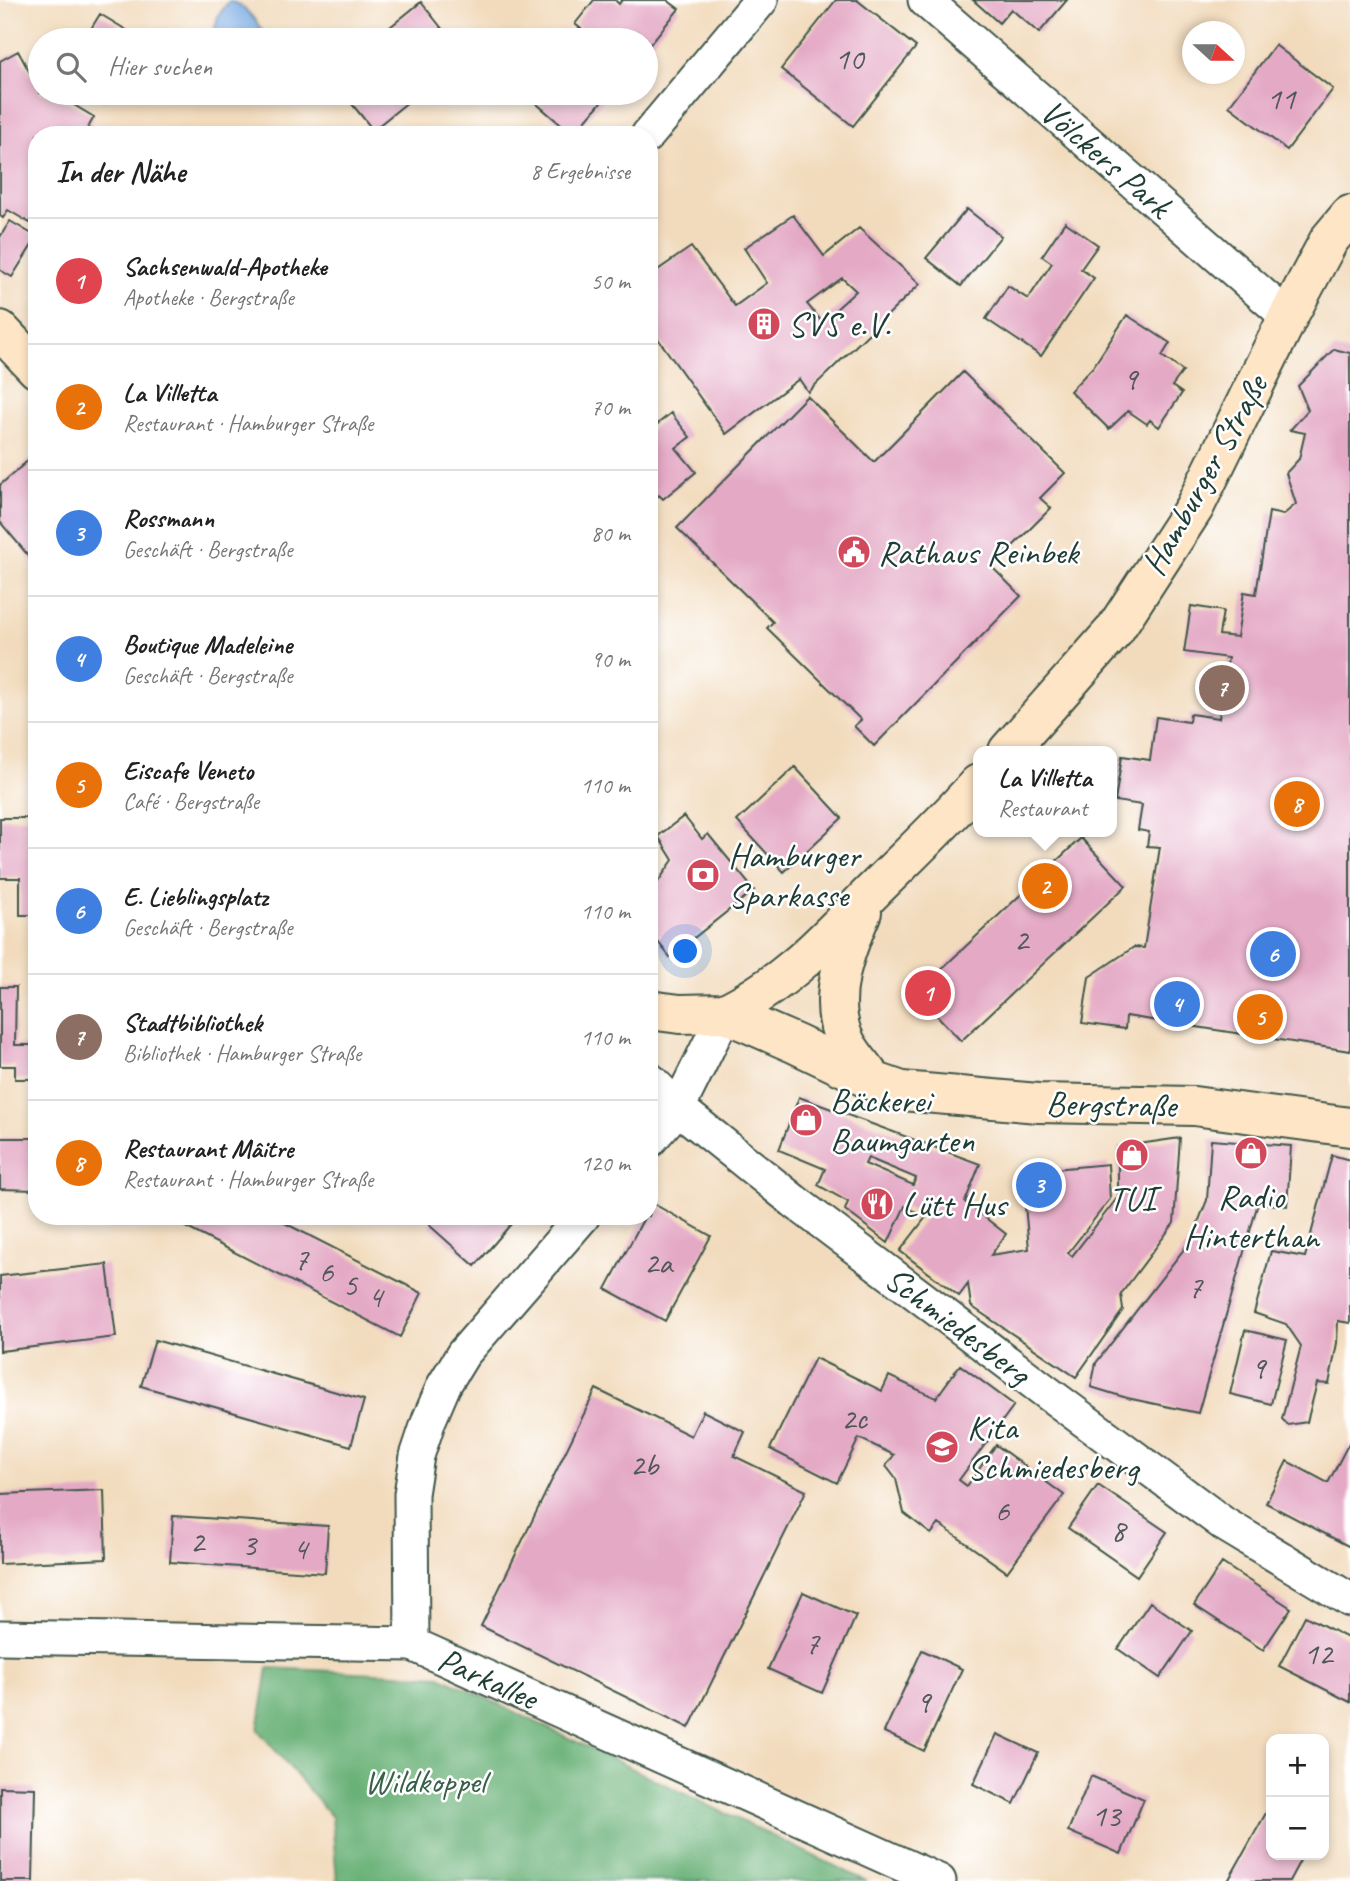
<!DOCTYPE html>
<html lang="de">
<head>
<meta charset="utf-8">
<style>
	body { margin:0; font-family:Caveat,sans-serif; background:#f2f2f2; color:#222 }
	.controls { position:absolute; right:21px; bottom:21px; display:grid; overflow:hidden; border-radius:14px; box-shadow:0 4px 10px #0003 }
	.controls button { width:63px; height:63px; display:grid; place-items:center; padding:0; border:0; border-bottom:2px solid #e0e0e0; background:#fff; color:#222; font:35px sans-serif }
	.compass { position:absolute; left:1182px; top:21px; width:63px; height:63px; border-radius:50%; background:#fff; box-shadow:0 4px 10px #0003; rotate:111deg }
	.you { position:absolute; left:686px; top:952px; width:24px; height:24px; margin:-18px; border:5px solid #fff; border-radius:50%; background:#1a73e8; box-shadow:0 0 0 10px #1a73e833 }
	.badge { display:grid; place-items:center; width:46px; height:46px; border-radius:50%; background:#d1495b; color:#fff; font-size:23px; font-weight:700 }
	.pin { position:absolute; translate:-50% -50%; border:4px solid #fff; box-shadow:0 2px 7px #0006 }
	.popup { position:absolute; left:973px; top:746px; width:144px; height:91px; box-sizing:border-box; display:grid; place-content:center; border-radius:14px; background:#fff; filter:drop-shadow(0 2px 5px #0005); font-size:23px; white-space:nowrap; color:#767676 }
	.popup b { font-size:26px; color:#222 }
	.popup::after { content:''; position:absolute; left:50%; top:100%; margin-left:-14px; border:14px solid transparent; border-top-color:#fff }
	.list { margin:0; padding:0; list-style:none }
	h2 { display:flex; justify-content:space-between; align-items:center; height:91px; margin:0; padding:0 28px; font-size:30px }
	h2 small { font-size:23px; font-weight:400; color:#767676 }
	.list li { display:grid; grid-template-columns:46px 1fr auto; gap:21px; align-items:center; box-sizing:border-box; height:126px; padding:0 28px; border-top:2px solid #e0e0e0 }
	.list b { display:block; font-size:26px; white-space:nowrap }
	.list p { margin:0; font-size:23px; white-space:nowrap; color:#767676 }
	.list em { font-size:23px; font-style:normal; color:#767676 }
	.icon { flex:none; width:38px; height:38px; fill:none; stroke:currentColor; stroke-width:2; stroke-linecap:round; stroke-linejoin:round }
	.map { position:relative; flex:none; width:1350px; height:1881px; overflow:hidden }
	.search { position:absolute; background:#fff; box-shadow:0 4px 10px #0003; left:28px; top:28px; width:630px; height:77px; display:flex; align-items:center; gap:18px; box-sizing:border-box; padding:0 24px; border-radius:38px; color:#767676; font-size:26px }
	.panel { position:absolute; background:#fff; box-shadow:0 4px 10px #0003; left:28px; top:126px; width:630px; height:1099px; border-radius:28px }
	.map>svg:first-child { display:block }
	.forest { fill:#68b076; stroke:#447655; stroke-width:2 }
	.water { fill:#79a9e3; stroke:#4c738c; stroke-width:2 }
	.building { fill:#e4a9c5; fill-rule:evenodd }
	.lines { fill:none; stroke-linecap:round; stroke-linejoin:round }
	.minor-casing { stroke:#3f5549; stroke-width:37 }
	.secondary-casing { stroke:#3f5549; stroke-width:42 }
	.minor { stroke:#fff; stroke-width:33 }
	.secondary { stroke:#fee5c5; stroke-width:38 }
	.labels { text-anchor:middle; stroke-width:5; stroke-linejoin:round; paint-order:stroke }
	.number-label { font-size:32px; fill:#505858 }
	.street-label { font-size:35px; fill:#1f3d34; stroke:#fff }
	.poi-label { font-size:35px; fill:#1f3d34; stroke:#fff; text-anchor:start }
	.park-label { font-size:35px; fill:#38614a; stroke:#fff }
</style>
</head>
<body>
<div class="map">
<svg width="1350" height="1881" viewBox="0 0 1350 1881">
	<rect width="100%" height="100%" fill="#fff"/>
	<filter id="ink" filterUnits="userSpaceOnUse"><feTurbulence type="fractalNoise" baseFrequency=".0143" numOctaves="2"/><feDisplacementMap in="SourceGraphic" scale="14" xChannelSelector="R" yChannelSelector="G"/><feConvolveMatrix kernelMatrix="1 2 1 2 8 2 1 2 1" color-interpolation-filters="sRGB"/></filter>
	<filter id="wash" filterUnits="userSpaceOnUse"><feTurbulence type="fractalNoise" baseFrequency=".00686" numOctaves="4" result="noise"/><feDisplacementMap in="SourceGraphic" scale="28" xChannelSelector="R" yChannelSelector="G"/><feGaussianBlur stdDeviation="1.57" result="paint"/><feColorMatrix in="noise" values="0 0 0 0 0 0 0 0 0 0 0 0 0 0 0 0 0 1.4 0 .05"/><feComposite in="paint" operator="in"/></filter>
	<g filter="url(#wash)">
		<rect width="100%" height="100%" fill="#f2dbbd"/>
		<path class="forest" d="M268,1668L440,1676L866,1881H337L332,1817L258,1730Z"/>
		<path class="water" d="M229,1C247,5 259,25 268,40H212L218,16Z"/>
		<g id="blocks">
			<path class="building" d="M594,0H615L619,4L622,0H667L679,9L646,49V40H595L575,24Z
				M836,0H857L916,47L853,126L781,69Z
				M973,0H1067L1039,33L1011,9L999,23Z
				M421,2L451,40H374Z
				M100,14L143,40H84Z
				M1275,45L1333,89L1287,150L1229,106Z
				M18,51L34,80L40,84V93H54L94,117L84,135H37V212L30,223L8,210L3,218L0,216V61Z
				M90,93H111L105,102Z
				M343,93H419L373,130Z
				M534,93H609L573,135L530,98Z
				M967,209L1001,236L961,286L926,258Z
				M793,215L824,256L859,228L920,284L808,392L799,379L726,434L649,326V276L691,247L735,306L767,283L744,248ZM842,278L856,291L822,322L807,304Z
				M10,221L37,237L12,277L0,270V237Z
				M1065,222L1098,245L1081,269L1094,278L1041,356L986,319L1008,286L1028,299L1052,263L1042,256Z
				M1127,315L1170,343L1162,356L1183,371L1172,386L1182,393L1159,427L1150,420L1147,424L1128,411L1109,429L1070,391L1093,367Z
				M1334,349L1350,353V1051L1126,1016L1125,1029L1082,1023L1089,977L1134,947L1144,948L1160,847L1147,846L1149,832L1138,830L1142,805L1115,801L1122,756L1150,760L1156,717L1189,722L1190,714L1219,718L1228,658L1184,652L1191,606L1223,611L1219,635L1237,637L1244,592L1256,594L1269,512L1283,515L1296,504L1286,473L1299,459L1305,433L1290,430L1308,410L1298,386Z
				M963,372L1065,473L1040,498L1051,508L992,567L1021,596L874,746L854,726L861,720L767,628L773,622L677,528L807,396L874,462Z
				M671,413L690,437L676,448L696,472L663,499L659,495L649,503V431Z
				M31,458L37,466V566L0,522V485Z
				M795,767L842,818L784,872L737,821Z
				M684,816L702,839L708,834L754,890L670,957L649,931V895L673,860L658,836Z
				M0,818H37V915H20V878H0Z
				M1081,838L1126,886L961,1041L916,993Z
				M0,987H16L15,1045H37V1079H15V1066H0Z
				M799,1097L980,1164L965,1202L1006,1234L991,1255L1029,1249L1022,1172L1108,1164L1110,1199L1068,1253L1072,1256L1118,1197V1147L1180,1138L1174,1223L1121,1294L1123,1310L1076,1377L971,1306L968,1284L959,1296L900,1251L926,1217L905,1206L888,1243L845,1210L848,1202L818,1185L825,1169L779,1150ZM868,1158L916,1178L913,1185L865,1164Z
				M0,1138H37V1190L0,1189Z
				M1211,1140L1291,1146L1287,1206L1258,1203L1198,1413L1127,1398L1091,1387L1096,1363L1191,1240L1207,1200Z
				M1332,1155L1350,1160V1323L1338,1321L1337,1343L1329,1384L1317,1383L1307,1422L1288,1425L1282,1419L1301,1346L1286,1324L1254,1313L1271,1251L1305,1257Z
				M652,1203L711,1236L665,1321L606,1289L645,1216H649Z
				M164,1216H271L422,1293L400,1337Z
				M436,1216H502L511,1224L475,1266L429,1225Z
				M107,1264L116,1337L0,1351V1276Z
				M1245,1330L1287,1340L1271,1404L1230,1394Z
				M155,1340L364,1400L351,1446L141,1386Z
				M815,1358L882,1391L889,1376L936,1398L960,1365L1014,1405L959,1480L967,1486L996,1445L1064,1495L1007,1572L939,1524L931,1534L904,1513L896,1479L886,1466L894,1455L859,1438L837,1483L770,1449Z
				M596,1389L691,1436L703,1411L745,1432L734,1456L806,1491L689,1728L481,1626Z
				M1350,1441V1547L1266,1503L1287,1461L1328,1483Z
				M1098,1485L1167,1532L1137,1576L1068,1528Z
				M104,1490L106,1559L0,1564V1494Z
				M173,1516L328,1526L325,1573L170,1562Z
				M1222,1563L1291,1608L1263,1650L1194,1605Z
				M803,1592L856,1616L822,1693L768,1669Z
				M1150,1602L1192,1631L1160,1678L1118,1649Z
				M1305,1616L1350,1639V1702L1279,1666Z
				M922,1650L962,1669L924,1751L884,1732Z
				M997,1734L1038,1753L1014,1804L973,1784Z
				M1091,1776L1144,1799L1121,1854L1068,1831Z
				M0,1787L35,1788L33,1881H0Z
				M1271,1804V1855H1303L1289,1881H1228Z"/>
		</g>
	</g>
	<g filter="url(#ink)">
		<use href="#blocks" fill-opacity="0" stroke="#3f5549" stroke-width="2"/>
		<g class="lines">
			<defs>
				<path id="minor" d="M925,0L1288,317
					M648,135L761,0
					M649,1079L678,1108L794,1201L1053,1397L1224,1524L1350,1600
					M649,1141L678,1108L725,1013
					M0,1637L412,1644L939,1881
					M412,1644L411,1494L417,1456L429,1420L444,1385L463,1354L583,1216"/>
				<path id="secondary" d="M0,330L37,369
					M1008,751L1114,631L1194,508L1288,317L1329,240L1350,215
					M862,912C845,951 825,1001 846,1043C853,1056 864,1068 872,1079
					M649,1010L680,1014L725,1013L796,1044L873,1081L902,1091L1038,1103L1194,1106L1350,1127
					M725,1013C786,983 823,942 869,895C906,858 944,823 978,784"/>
			</defs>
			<use href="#minor" class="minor-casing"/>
			<use href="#secondary" class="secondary-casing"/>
			<use href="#minor" class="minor"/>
			<use href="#secondary" class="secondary"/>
		</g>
	</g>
	<defs>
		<symbol id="building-disc" viewBox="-11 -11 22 22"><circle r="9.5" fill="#d1495b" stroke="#fff"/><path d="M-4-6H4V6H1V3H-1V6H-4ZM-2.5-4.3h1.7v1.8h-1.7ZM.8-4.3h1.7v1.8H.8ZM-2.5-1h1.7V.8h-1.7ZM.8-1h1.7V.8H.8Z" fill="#fff"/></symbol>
		<symbol id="civic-disc" viewBox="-11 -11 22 22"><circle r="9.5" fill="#d1495b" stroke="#fff"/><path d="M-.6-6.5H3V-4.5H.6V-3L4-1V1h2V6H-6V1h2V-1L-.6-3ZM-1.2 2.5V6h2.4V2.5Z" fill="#fff"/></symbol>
		<symbol id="bank-disc" viewBox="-11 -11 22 22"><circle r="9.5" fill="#d1495b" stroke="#fff"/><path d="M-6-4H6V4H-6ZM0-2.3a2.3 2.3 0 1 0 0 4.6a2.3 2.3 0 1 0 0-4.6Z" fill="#fff"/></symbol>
		<symbol id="shop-disc" viewBox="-11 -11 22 22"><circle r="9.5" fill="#d1495b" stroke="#fff"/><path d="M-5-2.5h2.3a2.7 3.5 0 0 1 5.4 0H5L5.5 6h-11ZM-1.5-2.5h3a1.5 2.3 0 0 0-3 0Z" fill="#fff"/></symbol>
		<symbol id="restaurant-disc" viewBox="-11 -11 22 22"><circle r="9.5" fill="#d1495b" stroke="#fff"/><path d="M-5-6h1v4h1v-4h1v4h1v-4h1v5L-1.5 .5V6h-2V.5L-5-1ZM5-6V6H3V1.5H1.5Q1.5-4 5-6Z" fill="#fff"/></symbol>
		<symbol id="school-disc" viewBox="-11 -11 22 22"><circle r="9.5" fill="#d1495b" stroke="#fff"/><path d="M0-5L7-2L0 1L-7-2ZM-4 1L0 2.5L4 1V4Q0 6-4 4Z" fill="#fff"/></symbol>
	</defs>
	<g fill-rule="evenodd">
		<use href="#building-disc" x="745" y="305" width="38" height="38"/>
		<use href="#civic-disc" x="835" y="533" width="38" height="38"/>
		<use href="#bank-disc" x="684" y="856" width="38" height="38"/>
		<use href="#shop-disc" x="787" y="1101" width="38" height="38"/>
		<use href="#shop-disc" x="1232" y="1134" width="38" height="38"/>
		<use href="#shop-disc" x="1113" y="1136" width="38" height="38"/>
		<use href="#restaurant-disc" x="858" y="1185" width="38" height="38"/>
		<use href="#school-disc" x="923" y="1428" width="38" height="38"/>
	</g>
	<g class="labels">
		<g class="number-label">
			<text x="849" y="69">10</text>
			<text x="1281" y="109">11</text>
			<text x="1130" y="389">9</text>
			<text x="1021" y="950">2</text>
			<text x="301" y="1270">7</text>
			<text x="658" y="1273">2a</text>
			<text x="326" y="1282">6</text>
			<text x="350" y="1295">5</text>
			<text x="1195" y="1298">7</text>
			<text x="375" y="1307">4</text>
			<text x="1258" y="1378">9</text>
			<text x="854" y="1429">2c</text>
			<text x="644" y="1475">2b</text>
			<text x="1002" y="1521">6</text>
			<text x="1118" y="1541">8</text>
			<text x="197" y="1552">2</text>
			<text x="249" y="1555">3</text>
			<text x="300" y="1559">4</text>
			<text x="812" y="1654">7</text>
			<text x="1318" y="1664">12</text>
			<text x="923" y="1712">9</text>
			<text x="1106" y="1826">13</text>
		</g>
		<g class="street-label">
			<text transform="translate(1106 158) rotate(41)" y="12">Völckers Park</text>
			<text transform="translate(1204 475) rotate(-61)" y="12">Hamburger Straße</text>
			<text transform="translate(1111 1104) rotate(1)" y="12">Bergstraße</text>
			<text transform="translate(958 1325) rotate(37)" y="12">Schmiedesberg</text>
			<text transform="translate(488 1678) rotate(24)" y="12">Parkallee</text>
		</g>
		<g class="poi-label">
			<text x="788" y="336">SVS e.V.</text>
			<text x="878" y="564">Rathaus Reinbek</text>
			<text x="728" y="867">Hamburger<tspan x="728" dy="40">Sparkasse</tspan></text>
			<text x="830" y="1112">Bäckerei<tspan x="830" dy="40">Baumgarten</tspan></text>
			<text x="1251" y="1208" text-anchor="middle">Radio<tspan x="1251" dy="40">Hinterthan</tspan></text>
			<text x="1132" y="1210" text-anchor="middle">TUI</text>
			<text x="902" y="1216">Lütt Hus</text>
			<text x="967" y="1439">Kita<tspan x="967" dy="40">Schmiedesberg</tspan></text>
		</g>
		<g class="park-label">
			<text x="425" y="1793">Wildkoppel</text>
		</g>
	</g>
</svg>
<div class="controls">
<button>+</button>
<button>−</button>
</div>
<svg class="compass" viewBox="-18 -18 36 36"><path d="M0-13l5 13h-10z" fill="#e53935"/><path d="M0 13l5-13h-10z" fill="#767676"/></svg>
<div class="you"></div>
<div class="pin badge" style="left:928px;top:993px;background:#e0444e">1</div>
<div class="pin badge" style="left:1045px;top:886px;background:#e8710a">2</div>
<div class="popup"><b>La Villetta</b>Restaurant</div>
<div class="pin badge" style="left:1039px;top:1185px;background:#3f7fe0">3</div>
<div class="pin badge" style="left:1177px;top:1004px;background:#3f7fe0">4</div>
<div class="pin badge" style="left:1260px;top:1017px;background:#e8710a">5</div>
<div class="pin badge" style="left:1273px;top:954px;background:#3f7fe0">6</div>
<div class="pin badge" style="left:1222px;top:688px;background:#8d6e63">7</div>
<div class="pin badge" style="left:1297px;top:804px;background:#e8710a">8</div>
<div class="search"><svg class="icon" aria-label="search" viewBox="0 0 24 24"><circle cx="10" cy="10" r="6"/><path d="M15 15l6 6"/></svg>Hier suchen</div>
<section class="panel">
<h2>In der Nähe<small>8 Ergebnisse</small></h2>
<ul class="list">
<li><span class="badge" style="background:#e0444e">1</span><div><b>Sachsenwald-Apotheke</b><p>Apotheke · Bergstraße</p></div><em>50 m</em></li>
<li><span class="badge" style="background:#e8710a">2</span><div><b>La Villetta</b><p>Restaurant · Hamburger Straße</p></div><em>70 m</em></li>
<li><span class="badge" style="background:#3f7fe0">3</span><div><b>Rossmann</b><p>Geschäft · Bergstraße</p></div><em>80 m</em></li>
<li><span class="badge" style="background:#3f7fe0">4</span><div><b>Boutique Madeleine</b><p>Geschäft · Bergstraße</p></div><em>90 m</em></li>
<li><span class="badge" style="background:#e8710a">5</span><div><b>Eiscafe Veneto</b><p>Café · Bergstraße</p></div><em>110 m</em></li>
<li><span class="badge" style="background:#3f7fe0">6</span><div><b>E. Lieblingsplatz</b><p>Geschäft · Bergstraße</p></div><em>110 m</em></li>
<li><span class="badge" style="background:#8d6e63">7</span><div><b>Stadtbibliothek</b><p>Bibliothek · Hamburger Straße</p></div><em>110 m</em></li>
<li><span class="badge" style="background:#e8710a">8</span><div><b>Restaurant Mâitre</b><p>Restaurant · Hamburger Straße</p></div><em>120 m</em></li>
</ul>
</section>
</div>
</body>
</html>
